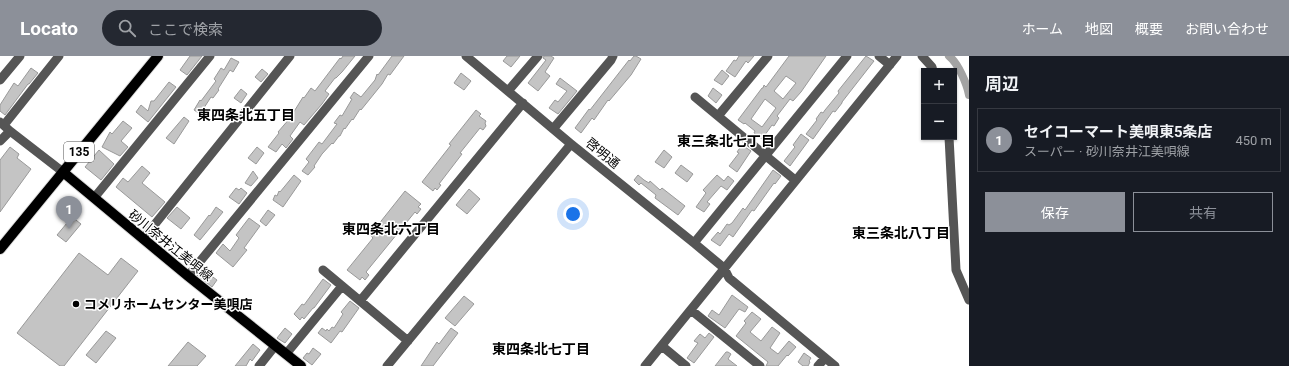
<!DOCTYPE html>
<html lang="ja">
<head>
<meta charset="utf-8">
<style>
	body { margin:0; font-family:Roboto,"Noto Sans JP",sans-serif; background:#242831; color:#f1f3f6 }
	.controls { position:absolute; right:12px; top:12px; display:grid; overflow:hidden; border-radius:0px; box-shadow:0 1px 3px #0004 }
	.controls button { width:36px; height:36px; display:grid; place-items:center; padding:0; border:0; border-bottom:1px solid #363941; background:#171b24; color:#f1f3f6; font:20px sans-serif }
	.you { position:absolute; left:573px; top:158px; width:14px; height:14px; margin:-10px; border:3px solid #fff; border-radius:50%; background:#1a73e8; box-shadow:0 0 0 6px #1a73e833 }
	.badge { display:grid; place-items:center; width:26px; height:26px; border-radius:50%; background:#8c9099; color:#fff; font-size:13px; font-weight:700 }
	.pin { position:absolute; translate:-50% -33px; filter:drop-shadow(0 1px 2px #0008) }
	.pin::after { content:''; position:absolute; top:21px; width:14px; height:12px; background:inherit; clip-path:polygon(0 0,100% 0,50% 100%) }
	.list { margin:0; padding:0; list-style:none }
	h2 { display:flex; justify-content:space-between; align-items:center; height:52px; margin:0; padding:0 16px; font-size:17px }
	h2 small { font-size:13px; font-weight:400; color:#9ea1a6 }
	.list li { display:grid; grid-template-columns:26px 1fr auto; gap:12px; align-items:center; box-sizing:border-box; height:64px; margin:0 8px 8px; padding:0 8px; border:1px solid #363941; border-radius:0px }
	.list b { display:block; font-size:15px; white-space:nowrap }
	.list p { margin:0; font-size:13px; white-space:nowrap; color:#9ea1a6 }
	.list em { font-size:13px; font-style:normal; color:#9ea1a6 }
	.actions { display:flex; gap:8px; padding:12px 16px }
	.actions a { flex:1; padding:9px 0; border:1px solid #8c9099; border-radius:0px; text-align:center; font-size:14px; color:#8c9099 }
	.actions .main { background:#8c9099; color:#fff }
	.icon { flex:none; width:22px; height:22px; fill:none; stroke:currentColor; stroke-width:2; stroke-linecap:round; stroke-linejoin:round }
	.map { position:relative; flex:none; width:969px; height:310px; overflow:hidden }
	header { display:flex; align-items:center; gap:24px; box-sizing:border-box; height:56px; padding:0 20px; background:#8c9099; color:#fff }
	header strong { font-size:19px }
	nav { display:flex; gap:22px; margin-inline-start:auto; font-size:14px }
	.search { width:280px; height:36px; background:#242831; display:flex; align-items:center; gap:10px; box-sizing:border-box; padding:0 14px; border-radius:22px; color:#9ea1a6; font-size:15px }
	main { display:flex }
	aside { flex:1; background:#171b24 }
	.map>svg:first-child { display:block }
	.lines { fill:none; stroke-linecap:round; stroke-linejoin:round }
	.canal { stroke:#a3a3a3; stroke-width:8 }
	.building { fill:#c4c4c4; stroke:#999; fill-rule:evenodd }
	.major-casing { stroke:#dbdbdb; stroke-width:12 }
	.minor { stroke:#555; stroke-width:9 }
	.major { stroke:#000; stroke-width:10 }
	.poi-dot { fill:#000; stroke:#fff; stroke-width:1.5 }
	.labels { text-anchor:middle; stroke-width:3; stroke-linejoin:round; paint-order:stroke }
	.shield { fill:#fff; stroke:#4c4c4c; stroke-width:1 }
	.shield-label { font-size:12px; font-weight:bold; fill:#000 }
	.street-label { font-size:13px; fill:#000; stroke:#fff }
	.poi-label { font-size:13px; font-weight:bold; fill:#000; stroke:#fff; text-anchor:start }
	.neighbourhood-label { font-size:14px; font-weight:bold; fill:#000; stroke:#fff }
</style>
</head>
<body>
<header>
<strong>Locato</strong>
<div class="search"><svg class="icon" aria-label="search" viewBox="0 0 24 24"><circle cx="10" cy="10" r="6"/><path d="M15 15l6 6"/></svg>ここで検索</div>
<nav><a>ホーム</a><a>地図</a><a>概要</a><a>お問い合わせ</a></nav>
</header>
<main>
<div class="map">
<svg width="969" height="310" viewBox="0 0 969 310">
	<rect width="100%" height="100%" fill="#fff"/>
	<g class="lines">
		<path class="canal" d="M949,0C958,7 967,28 969,39"/>
	</g>
	<path class="building" d="M190,0H202L187,19L180,14Z
		M343,0H355L342,16L336,22H335L325,35L329,38L322,48L304,69L300,66L290,80L293,83L286,92L282,88L276,96L268,91L279,77L278,76L290,62L303,41L304,42L311,32L315,35L340,2L341,3Z
		M392,0H404L390,19L388,18L382,28L361,54L360,53L353,64L352,63L345,73L344,72L340,80H339L333,88L332,87L322,98L314,110L315,111L308,119L302,115L309,106L306,103L319,86L322,88L337,68L334,67L340,59L342,60L352,43L350,42L354,36L361,41L375,24L377,18L378,19Z
		M507,0H520L511,11L503,5Z
		M544,0H551L554,2L545,16L550,20L538,35L528,27L546,4L543,2Z
		M634,0H636L641,3L631,19L609,45L608,44L594,64L592,62L581,77L575,72L589,53L590,54L629,4L630,5Z
		M739,0H754L748,7L746,5L735,21L726,15L734,4L736,5Z
		M789,0H826L801,36L793,45L790,43L777,60L779,62L774,70L772,69L762,83L754,77L755,75L745,67L744,68L738,64L762,32H763L764,29L766,31ZM786,20L796,27L783,43L774,35ZM765,43L776,52L762,71L751,63Z
		M866,0L874,5L842,46V47L835,56L833,55L813,83L806,78L817,64L816,63L821,56L823,57L825,54L839,37L838,35Z
		M231,2L239,6L233,16L230,14L218,33L219,34L213,42L211,41L200,58L194,54L200,44L201,45L216,25L214,23L221,12L224,14Z
		M31,12L38,17L29,28H28L5,59L0,55V49L14,27L18,30Z
		M262,13L268,18L261,26L255,21Z
		M722,14L729,20L722,29L714,24Z
		M461,17L471,25L464,34L454,27Z
		M560,22L577,35L558,58L549,52L555,44L558,46L567,35L556,28Z
		M169,26L176,31L148,66L136,56L141,49L148,55L151,45H154Z
		M713,32L722,39L716,47L708,40Z
		M241,33L247,38L241,47L234,42Z
		M476,54L481,58L479,60L486,65L485,67L486,70L483,74L480,72L460,97L462,98L439,128L441,129L437,134L435,132L433,135L422,126L451,89L449,88Z
		M184,61L189,65L174,88L166,82Z
		M123,65L132,72L121,85L128,91L120,100L102,91L110,76L112,78Z
		M801,78L809,84L790,110L784,105L795,91L793,89Z
		M742,89L751,95L737,116L729,110L739,97L737,96Z
		M10,91L19,98L17,102L31,113L0,156V104Z
		M257,91L264,97L256,108L248,102Z
		M99,94L114,108L101,124L85,111Z
		M664,94L672,101L664,112L655,106Z
		M681,109L693,118L687,126L675,117Z
		M142,110L150,117L142,127L165,146L152,161L116,131L123,122L128,126Z
		M773,114L781,120L775,128L774,127L754,155L752,154L733,181L729,178L720,190L711,184L718,176L720,178L727,168L729,169L732,167L743,152L745,154Z
		M253,115L258,122L251,130L245,127Z
		M294,119L301,125L283,151L273,144L275,139L277,140L279,135L280,136Z
		M638,119L644,124L649,127L650,125L660,134L662,132L685,150L678,159L655,142L656,139L641,127L639,129L634,124Z
		M717,119L724,125L728,120L734,125L727,134L721,130L707,146L710,148L704,156L696,151L706,137L703,134Z
		M236,132L239,134L241,132L247,137L239,148L229,141Z
		M469,133L480,143L467,158L456,149Z
		M405,135L421,148L418,151L421,153L417,158L415,156L366,216L369,219L365,224L362,221L360,224L347,214L373,182L370,179Z
		M177,151L190,162L181,173L167,162Z
		M216,151L223,156L200,184L194,179L209,159L210,160Z
		M268,154L275,159L266,170L260,165Z
		M72,161L81,168L66,186L57,179Z
		M249,162L260,170L244,192L247,194L233,211L216,197L223,188L230,195L239,182L236,179Z
		M79,197L108,219L121,202L138,215L64,310H60L17,277Z
		M202,213L217,224L212,231L197,219Z
		M323,223L331,229L314,252H313L304,263L302,261L300,264L294,258L302,248L304,249Z
		M732,239L748,251L745,256L739,253L725,272L708,260L712,254L719,259Z
		M464,240L474,248L455,270L445,262Z
		M350,245L359,252L342,276L340,275L331,287L318,277L322,272L326,275L327,273L329,275L332,271L334,272L343,258L341,256Z
		M752,256L761,263L750,276L761,285L772,271L780,277L770,292L778,298L789,285L796,291L788,300L787,299L778,310H766L768,306L736,280L746,267L744,265Z
		M285,272L292,278L285,287L277,282Z
		M451,272L458,277L433,310H421L437,286L439,288Z
		M106,275L116,282L96,307L86,299Z
		M709,277L714,281L694,307L687,302L698,287L694,285L700,278L705,282Z
		M188,286L206,300L197,310H168Z
		M253,288L260,294L252,305L250,303L246,310H235Z
		M313,292L321,298L312,309L303,302L307,297L309,298Z
		M726,296H728L731,298L728,303L737,310H715Z
		M804,297L811,302L809,305L810,306L808,310H803L798,306Z"/>
	<g class="lines">
		<defs>
			<path id="major" d="M63,116L188,220L301,310
				M0,193L158,0"/>
		</defs>
		<use href="#major" class="major-casing"/>
		<path class="minor" d="M466,0L571,88L694,187L724,212L729,222L835,310
			M879,0L890,9
			M922,0L932,11L933,15
			M0,24L20,0
			M508,35L538,0
			M695,41L795,124
			M718,60L768,0
			M0,66L10,75L63,116
			M4,69L59,0
			M553,73L611,4L613,0
			M949,81L956,214L969,244
			M0,85L10,75
			M94,142L210,0
			M143,183L290,0
			M694,187L847,0
			M323,214L408,285
			M188,220L369,0
			M360,245L523,47
			M691,254L760,310
			M662,290L686,310
			M286,298L342,230
			M259,310L275,290
			M387,310L571,88
			M645,310L897,0
			M818,310L825,302"/>
		<use href="#major" class="major"/>
	</g>
	<circle class="poi-dot" cx="76" cy="248" r="4"/>
	<g class="labels">
		<rect class="shield" x="64" y="86" width="30" height="20" rx="3"/>
		<g class="shield-label">
			<text x="79" y="100">135</text>
		</g>
		<g class="street-label">
			<text transform="translate(603 97) rotate(39)" y="5">啓明通</text>
			<text transform="translate(171 189) rotate(39)" y="5">砂川奈井江美唄線</text>
		</g>
		<g class="poi-label">
			<text x="84" y="253">コメリホームセンター美唄店</text>
		</g>
		<g class="neighbourhood-label">
			<text x="246" y="64">東四条北五丁目</text>
			<text x="726" y="90">東三条北七丁目</text>
			<text x="391" y="178">東四条北六丁目</text>
			<text x="901" y="182">東三条北八丁目</text>
			<text x="541" y="298">東四条北七丁目</text>
		</g>
	</g>
</svg>
<div class="controls">
<button>+</button>
<button>−</button>
</div>
<div class="you"></div>
<div class="pin badge" style="left:69px;top:173px">1</div>
</div>
<aside>
<h2>周辺<small></small></h2>
<ul class="list">
<li><span class="badge">1</span><div><b>セイコーマート美唄東5条店</b><p>スーパー · 砂川奈井江美唄線</p></div><em>450 m</em></li>
</ul>
<div class="actions"><a class="main">保存</a><a>共有</a></div>
</aside>
</main>
</body>
</html>
